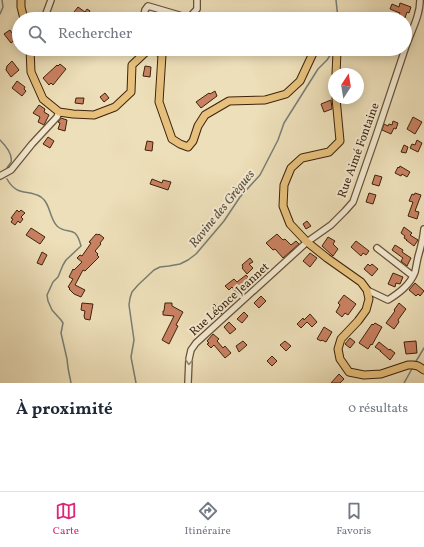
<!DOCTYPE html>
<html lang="fr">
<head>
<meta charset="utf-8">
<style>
	body { margin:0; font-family:Vollkorn,serif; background:#f2f2f3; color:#1f2937 }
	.compass { position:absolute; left:328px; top:68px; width:36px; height:36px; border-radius:50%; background:#fff; box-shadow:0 2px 10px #0003; rotate:12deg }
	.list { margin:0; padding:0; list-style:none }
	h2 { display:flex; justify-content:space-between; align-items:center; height:52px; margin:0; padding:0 16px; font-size:17px }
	h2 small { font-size:13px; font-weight:400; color:#747a83 }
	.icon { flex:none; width:22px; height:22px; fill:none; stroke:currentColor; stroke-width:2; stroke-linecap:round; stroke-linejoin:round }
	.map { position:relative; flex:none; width:424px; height:383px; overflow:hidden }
	.search { position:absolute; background:#fff; box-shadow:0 2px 10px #0003; left:12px; right:12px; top:12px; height:44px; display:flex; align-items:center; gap:10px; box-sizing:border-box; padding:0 14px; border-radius:22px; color:#747a83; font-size:15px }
	.sheet { height:108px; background:#fff }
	nav { display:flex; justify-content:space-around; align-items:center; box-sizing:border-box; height:56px; border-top:1px solid #e0e1e3; background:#fff; font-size:11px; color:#747a83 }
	nav a { display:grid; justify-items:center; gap:2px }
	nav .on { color:#db2777 }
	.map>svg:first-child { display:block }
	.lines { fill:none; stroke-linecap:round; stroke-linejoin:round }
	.stream { stroke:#777e74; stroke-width:1.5 }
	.building { fill:#c98162; stroke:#3d230c }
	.minor-casing { stroke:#695237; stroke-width:8 }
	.major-casing { stroke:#3d230c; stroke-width:9 }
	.minor { stroke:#f3ead2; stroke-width:5.5 }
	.major { stroke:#e6c07c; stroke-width:7 }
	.oneway { stroke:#98866f }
	.labels { text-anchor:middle; stroke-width:4; stroke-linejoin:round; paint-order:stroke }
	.street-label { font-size:12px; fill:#3d230c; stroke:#f3ead2 }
	.water-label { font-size:13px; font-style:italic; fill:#5a5040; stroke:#f3ead2 }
</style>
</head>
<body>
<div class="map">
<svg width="424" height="383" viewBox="0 0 424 383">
	<rect width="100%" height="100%" fill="#eddfb9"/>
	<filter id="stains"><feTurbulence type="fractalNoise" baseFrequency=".005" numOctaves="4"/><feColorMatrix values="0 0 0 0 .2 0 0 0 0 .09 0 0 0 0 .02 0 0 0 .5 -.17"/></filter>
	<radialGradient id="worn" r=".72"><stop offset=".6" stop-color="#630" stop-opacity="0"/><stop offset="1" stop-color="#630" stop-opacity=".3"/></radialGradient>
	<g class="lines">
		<path class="stream" d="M336,0L338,19
			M0,14L3,7L2,0
			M0,140C5,145 13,154 11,162C10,164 8,166 7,168
			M7,179C17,197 28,189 41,197C51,204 49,218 57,226C68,236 75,223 81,246L66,260L63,265L58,277L53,282L47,295L48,301L52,310L61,320L63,323L61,333L67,359L68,368L71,383
			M415,363L424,348
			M136,383L131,357L134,340L129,305L130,298L132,292L138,285L154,270L160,267L169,266L180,264L188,260L196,254L224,221L240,197L260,175L278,140L284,123L318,69L327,60L333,51
			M404,383L413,367"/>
	</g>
	<path class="building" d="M400,3L411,7L409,13L407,12L405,18L399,15L400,13L390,9L392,4L399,7Z
		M78,7L85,12L87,9L90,11L85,19L74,12Z
		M10,30L16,39L11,43L4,34Z
		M43,49H56L52,55Z
		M12,61L19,70L11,77L6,70L7,66Z
		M60,64L66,69L53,85L51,83L49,85L43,78L57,65L58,66Z
		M145,66L151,67L150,77L143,76Z
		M17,81L25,87L24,89L26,91L22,96L12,88Z
		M215,91L217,96L201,108L196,102L209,93L210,94Z
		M105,93L109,98L104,102L100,97Z
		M76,98H84L83,104L75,103Z
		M331,100L332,109L324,112L321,104Z
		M39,105L45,109L44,112L49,115L44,125L38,122L40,117L33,113Z
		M413,117L422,122L415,134L407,129Z
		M61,118L67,120L65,131L58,129L60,123L58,122Z
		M393,121L398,123L396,129L394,128L391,134L382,130L384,124L388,126L389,124L392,125Z
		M48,137L54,141L50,148L43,144Z
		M417,140L422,143L418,152L410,148L412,144L415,145Z
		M147,141L153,142L152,151L145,150Z
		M404,145L408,147L406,153L401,152Z
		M400,166L410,172L407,177L402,174L401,176L395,173L398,167L399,168Z
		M375,175L382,177L379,186L372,184Z
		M152,179L162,183L163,180L171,182L168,190L150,184Z
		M369,193L376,195L373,204L366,202Z
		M415,193L421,195L415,211L419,212L417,219L408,216L413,202L409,201L412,194L414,195Z
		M17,210L19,212L21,210L25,213L21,217L23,219L20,223L18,221L15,225L11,222L13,219L11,218Z
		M307,221L311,226L306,229L303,224Z
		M404,227L412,233L410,235L418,240L414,246L406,240H407L404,238L405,236L401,233Z
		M31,228L45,237L40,244L26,235Z
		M96,234L98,235L99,234L104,238L100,243L101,244L95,251L98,254L97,255L99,257L85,271L83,270L75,285L85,290L81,297L74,294L69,289L70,288L68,287L73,279L69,277L73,269L74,270L82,262L77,258L80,255L82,256L91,243L89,242Z
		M277,234L283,240L285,239L291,245L296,241L299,244L283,258L275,249L273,250L266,243Z
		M328,237L335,241L333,244L338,249L333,256L322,246Z
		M356,241L369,251L366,255L363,253L361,256L351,247Z
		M395,245L403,250L402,252L411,258L407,266L401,261L403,258L392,250Z
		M42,252L47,255L42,265L37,263Z
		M310,253L317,258L310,267L303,261Z
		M250,258L253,262L249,264L253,268L247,274L242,268L243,267L242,265Z
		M368,264L370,266L372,264L378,269L372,276L364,269Z
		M393,273L403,277L400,284L396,283L395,287L388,284Z
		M246,275L253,283L239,294L238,292L237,293L232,287L229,290L225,286L234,279L237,282Z
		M415,283L424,291L420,296L418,294L416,296L409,290Z
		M344,295L356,304L348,315L345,313L342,317L336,312L340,305L338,303Z
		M261,296L266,301L259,308L254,303Z
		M82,303L93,304L90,320L85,319L84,316L85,311L81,310Z
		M165,303H172V306L183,312L176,325L178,326L169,344L162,340L174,316L163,315V311H164Z
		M399,303L406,309L398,320L399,322L394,329L386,323L395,311L394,310Z
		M214,304L222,313L221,314L212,309Z
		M244,312L248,316L242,323L237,319Z
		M310,314L317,322L312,327L307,322L301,328L297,324L303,318L304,320Z
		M229,322L236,329L230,334L224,327Z
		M375,323L382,327L372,345L371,344L368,349L359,343L372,324L373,325Z
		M324,327L332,332L326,342L322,340L321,341L317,339Z
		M213,334L219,339L217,341L223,348L225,346L231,353L225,358L214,345L211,348L207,344L209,343L207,341Z
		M350,338L355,342L350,348L345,344Z
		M243,341L247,345L239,352L236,346Z
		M285,341L291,346L286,351L280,345Z
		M416,341L417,353L406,354L404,342Z
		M379,342L389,350L390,349L395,353L390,360L380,351H381L375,347Z
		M272,356L277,361L272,366L267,361Z
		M339,374L344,379L340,383H331Z"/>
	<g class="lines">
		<defs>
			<path id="minor" d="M44,19L51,0
				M148,19L144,15L145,10L148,6L189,18L197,9V0
				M405,49C410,33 420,17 420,0
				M162,55L165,49
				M0,176L11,170L32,144L57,117L59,112
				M377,248L413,276
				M367,290L388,300C399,293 410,285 415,272C416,267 417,262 418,257C421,247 423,238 424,229
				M188,383L189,359L191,350L196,343L307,242L331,225L345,211L353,202L376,136L405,49"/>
			<path id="major" d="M21,0V7L24,19
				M30,49L31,72L43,99L59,112L73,114L94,115L115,107L131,92L132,65L149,49L157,50L162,55L159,102L172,139L180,144L188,147L193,141L198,126L205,115L229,101L265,100L286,94L300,81L315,49
				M336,74L337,52L336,49
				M336,98L340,141L329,152L302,158L291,168L284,185L283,206L290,224L307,242L327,258L361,282L367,290L369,299L366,310L358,321L341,339L338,349L340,359L349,372L364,375L381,374L408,365H413L418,366L424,370"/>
		</defs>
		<use href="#minor" class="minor-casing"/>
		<use href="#major" class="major-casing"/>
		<use href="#minor" class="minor"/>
		<use href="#major" class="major"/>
	</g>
	<defs><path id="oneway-chevron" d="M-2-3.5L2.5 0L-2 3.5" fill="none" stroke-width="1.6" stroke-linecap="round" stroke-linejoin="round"/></defs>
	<use class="oneway" href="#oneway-chevron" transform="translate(189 362) rotate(95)"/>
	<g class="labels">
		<g class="street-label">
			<text transform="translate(358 150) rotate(-70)" y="4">Rue Aimé Fontaine</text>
			<text transform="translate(229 299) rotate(-42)" y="4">Rue Léonce Jeannet</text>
		</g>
		<g class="water-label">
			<text transform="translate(221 208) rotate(-51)" y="5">Ravine des Grègues</text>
		</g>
	</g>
	<rect width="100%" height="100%" filter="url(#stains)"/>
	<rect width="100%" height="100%" fill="url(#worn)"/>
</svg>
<svg class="compass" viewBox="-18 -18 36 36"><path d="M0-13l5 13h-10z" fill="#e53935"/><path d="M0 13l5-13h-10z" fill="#747a83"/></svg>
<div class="search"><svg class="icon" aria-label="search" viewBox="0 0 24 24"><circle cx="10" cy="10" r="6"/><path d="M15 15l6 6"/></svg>Rechercher</div>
</div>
<section class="sheet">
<h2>À proximité<small>0 résultats</small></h2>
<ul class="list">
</ul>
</section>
<nav>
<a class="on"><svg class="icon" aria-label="map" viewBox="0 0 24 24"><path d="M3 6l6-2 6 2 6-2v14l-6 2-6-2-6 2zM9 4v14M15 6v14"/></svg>Carte</a>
<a><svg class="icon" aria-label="directions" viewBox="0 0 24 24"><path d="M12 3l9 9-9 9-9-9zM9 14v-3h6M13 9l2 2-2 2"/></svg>Itinéraire</a>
<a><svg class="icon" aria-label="saved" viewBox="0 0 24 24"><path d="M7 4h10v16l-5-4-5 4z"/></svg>Favoris</a>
</nav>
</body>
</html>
